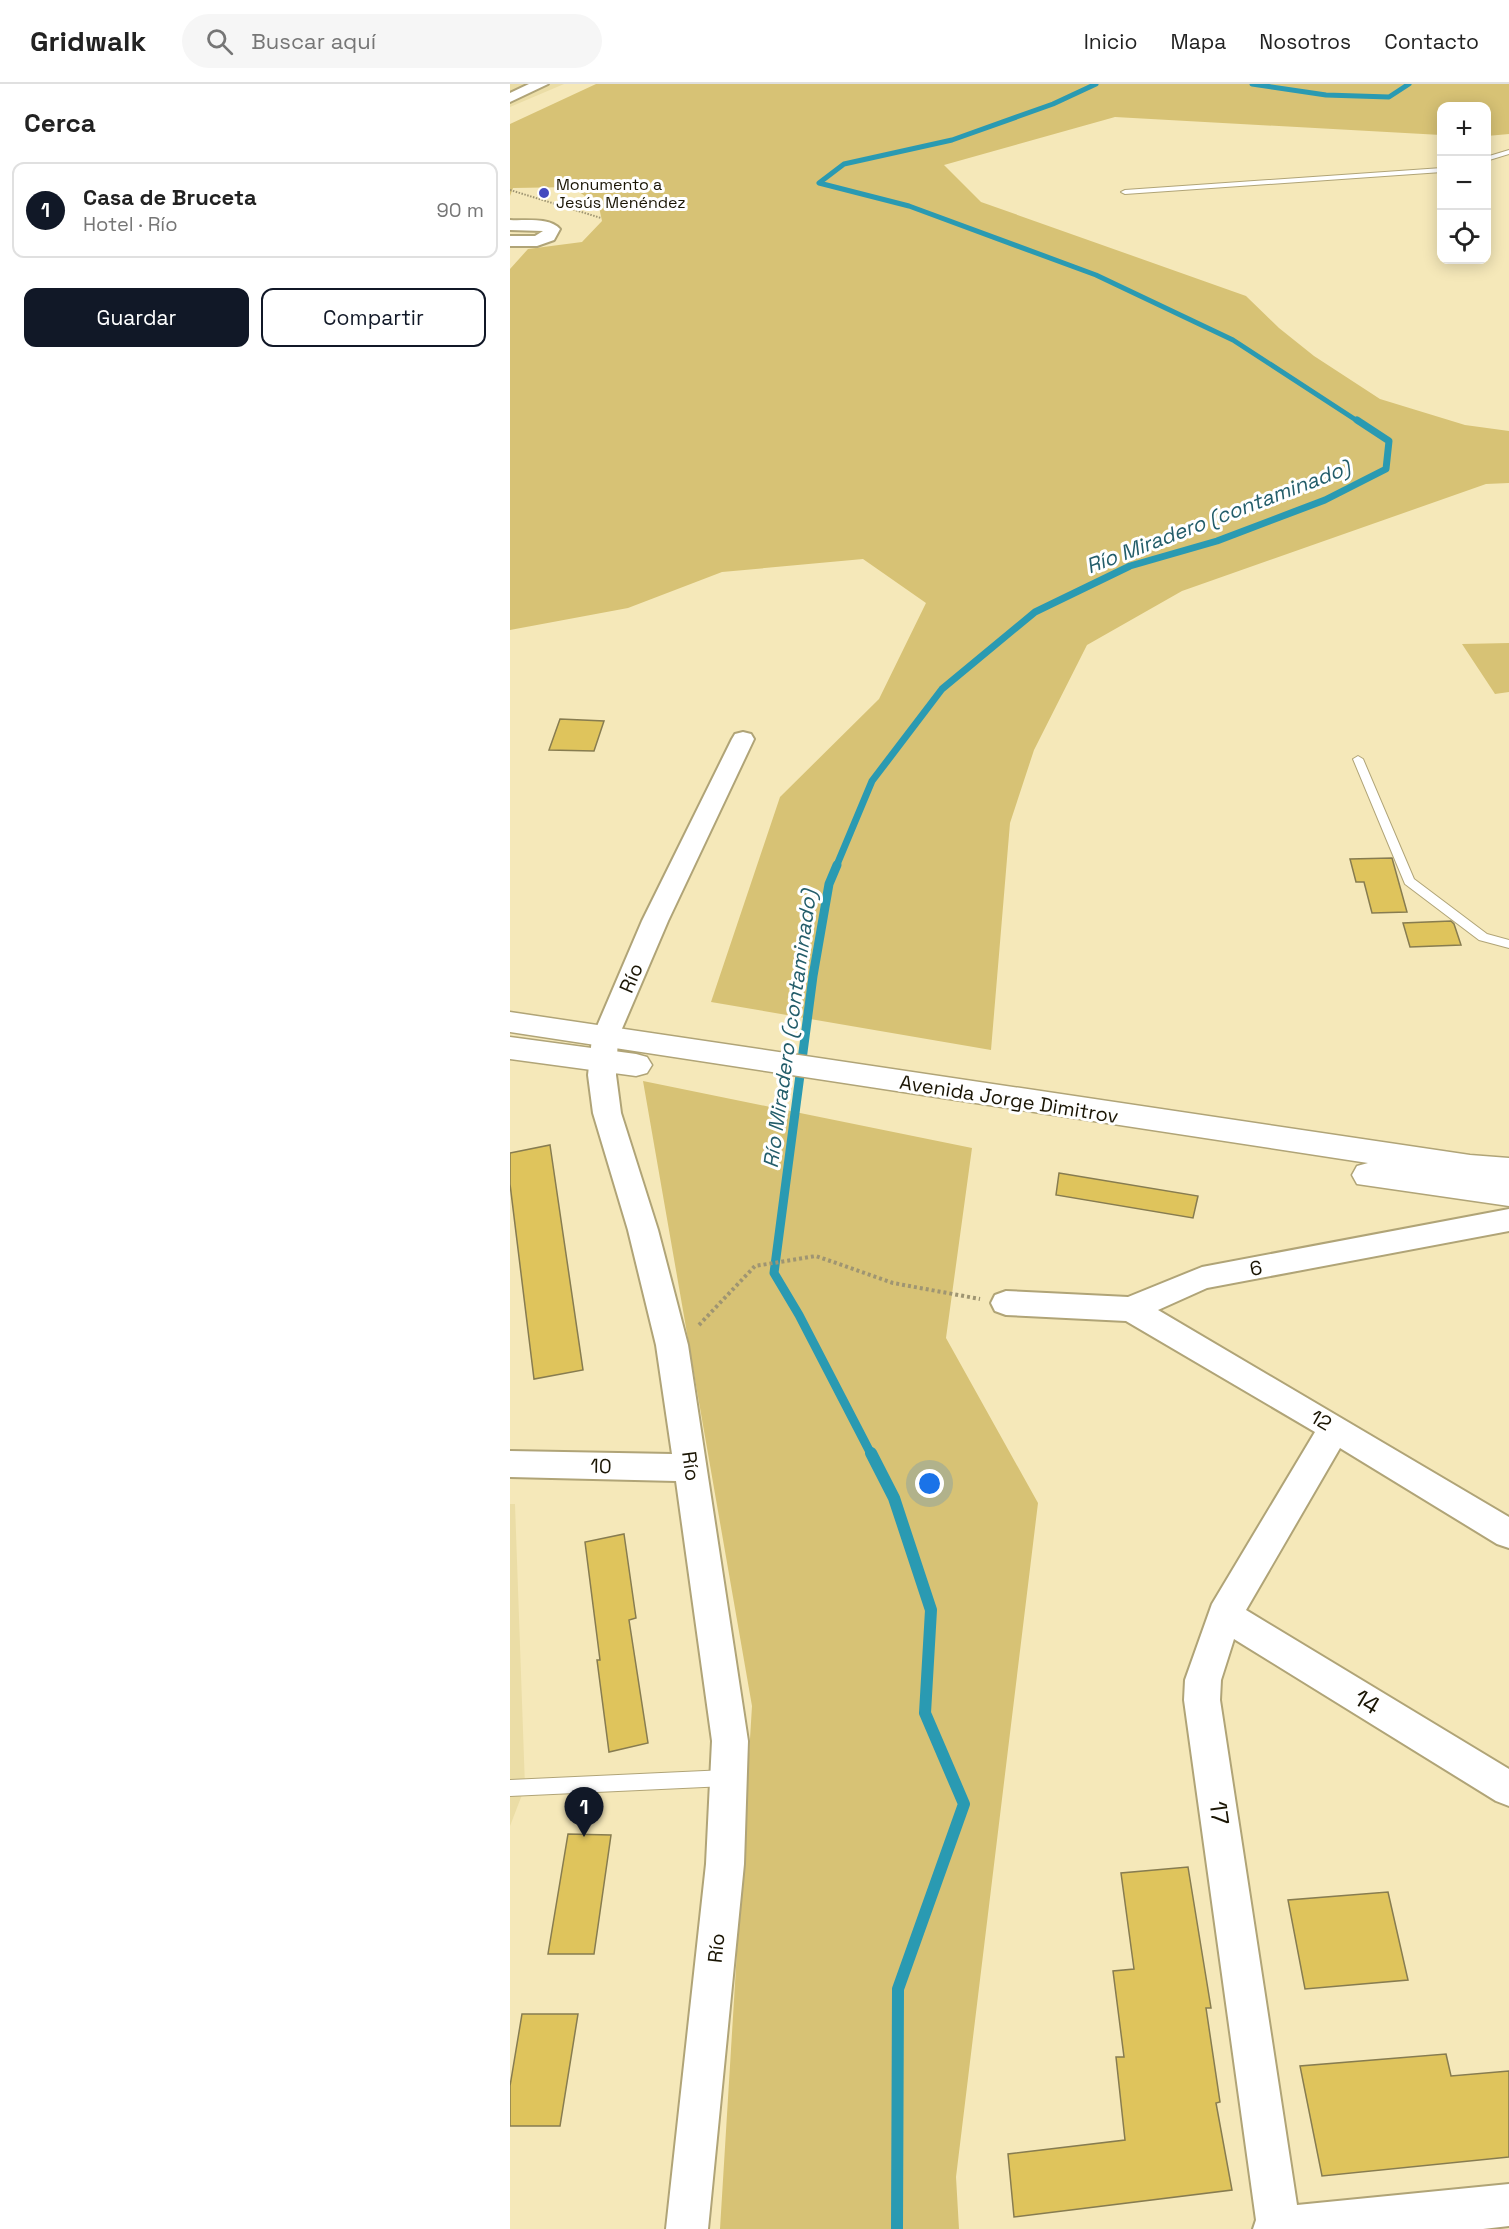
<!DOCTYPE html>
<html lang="es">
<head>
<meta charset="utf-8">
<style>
	body { margin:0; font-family:"Space Grotesk",sans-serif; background:#f6f6f6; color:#222 }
	.controls { position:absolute; right:18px; top:18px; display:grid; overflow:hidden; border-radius:12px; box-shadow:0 3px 15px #0003 }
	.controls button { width:54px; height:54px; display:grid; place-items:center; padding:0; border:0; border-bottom:2px solid #e0e0e0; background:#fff; color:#222; font:30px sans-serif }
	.you { position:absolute; left:420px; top:1400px; width:21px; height:21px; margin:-15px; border:4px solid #fff; border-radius:50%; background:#1a73e8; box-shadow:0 0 0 9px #1a73e833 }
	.badge { display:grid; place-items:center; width:39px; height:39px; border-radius:50%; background:#111827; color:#fff; font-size:20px; font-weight:700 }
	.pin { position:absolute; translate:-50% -50px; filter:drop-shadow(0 2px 3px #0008) }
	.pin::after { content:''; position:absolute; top:32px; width:21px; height:18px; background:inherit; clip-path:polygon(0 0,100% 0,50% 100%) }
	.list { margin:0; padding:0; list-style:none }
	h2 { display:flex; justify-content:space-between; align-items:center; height:78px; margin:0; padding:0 24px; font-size:26px }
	h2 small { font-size:20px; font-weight:400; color:#767676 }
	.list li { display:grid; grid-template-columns:39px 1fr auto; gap:18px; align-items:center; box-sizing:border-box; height:96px; margin:0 12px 12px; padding:0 12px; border:2px solid #e0e0e0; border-radius:12px }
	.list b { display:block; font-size:22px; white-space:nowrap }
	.list p { margin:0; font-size:20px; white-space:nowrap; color:#767676 }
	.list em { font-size:20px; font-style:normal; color:#767676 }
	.actions { display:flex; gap:12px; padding:18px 24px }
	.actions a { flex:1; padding:14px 0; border:2px solid #111827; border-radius:12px; text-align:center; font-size:21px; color:#111827 }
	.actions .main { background:#111827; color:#fff }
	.icon { flex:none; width:33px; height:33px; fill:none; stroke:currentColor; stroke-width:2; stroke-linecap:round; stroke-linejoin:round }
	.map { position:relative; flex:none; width:999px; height:2145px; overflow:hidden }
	header { display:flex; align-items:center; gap:36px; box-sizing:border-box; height:84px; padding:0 30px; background:#fff; border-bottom:2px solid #e0e0e0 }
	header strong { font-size:28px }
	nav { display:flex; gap:33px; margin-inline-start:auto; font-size:21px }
	.search { width:420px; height:54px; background:#f6f6f6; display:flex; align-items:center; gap:15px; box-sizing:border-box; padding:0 21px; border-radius:33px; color:#767676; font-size:22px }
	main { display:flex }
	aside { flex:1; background:#fff }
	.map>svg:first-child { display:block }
	.built { fill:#ebdda6 }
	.green { fill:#d7c275 }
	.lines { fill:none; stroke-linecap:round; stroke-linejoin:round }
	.stream-far3 { stroke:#2a9ab2; stroke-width:5 }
	.stream-far2 { stroke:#2a9ab2; stroke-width:7 }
	.stream-far1 { stroke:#2a9ab2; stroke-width:9 }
	.stream { stroke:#2a9ab2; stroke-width:12 }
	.building { fill:#dfc45c; stroke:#877c50; stroke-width:1.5 }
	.service-casing { stroke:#b0a477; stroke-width:2 }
	.minor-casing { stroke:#b0a477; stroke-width:4 }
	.secondary-casing { stroke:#b0a477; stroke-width:3 }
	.path-far1 { stroke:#9f9572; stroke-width:2; stroke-dasharray:1.5 1.5; stroke-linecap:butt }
	.path { stroke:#9f9572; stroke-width:4; stroke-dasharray:3 3; stroke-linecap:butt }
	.service { fill:#fff; fill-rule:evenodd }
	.minor { fill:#fff; fill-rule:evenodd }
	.secondary { fill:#fff; fill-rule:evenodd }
	.poi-dot { fill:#444abf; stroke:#fff; stroke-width:2 }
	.labels { text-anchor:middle; stroke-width:6; stroke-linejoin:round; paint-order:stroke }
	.far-poi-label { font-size:16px; fill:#1a1504; stroke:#fff; text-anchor:start }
	.street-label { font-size:20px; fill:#1a1504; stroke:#fff }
	.water-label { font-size:21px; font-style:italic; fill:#235d6a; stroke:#fff }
	.near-street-label { font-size:24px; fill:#1a1504; stroke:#fff }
</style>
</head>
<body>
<header>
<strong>Gridwalk</strong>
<div class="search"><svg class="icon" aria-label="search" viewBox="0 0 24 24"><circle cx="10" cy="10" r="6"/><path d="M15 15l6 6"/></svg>Buscar aquí</div>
<nav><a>Inicio</a><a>Mapa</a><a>Nosotros</a><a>Contacto</a></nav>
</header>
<main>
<aside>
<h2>Cerca<small></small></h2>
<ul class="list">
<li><span class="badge">1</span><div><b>Casa de Bruceta</b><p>Hotel · Río</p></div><em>90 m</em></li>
</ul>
<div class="actions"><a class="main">Guardar</a><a>Compartir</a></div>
</aside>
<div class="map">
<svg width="999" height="2145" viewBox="0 0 999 2145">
	<rect width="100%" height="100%" fill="#f5e8b9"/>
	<path class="built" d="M0,0H54L0,23Z
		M0,1420H5L15,1703L0,1742Z"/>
	<path class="green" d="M86,0H999V50L977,52L976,22H932L931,51L605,33L434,81L471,118L736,212L769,244L804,272L870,315L955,341L999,347V399L976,400L672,507L577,561L524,666L500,739L481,966L201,918L270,713L369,615L416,519L353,475L212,488L118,524L0,546V185L18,165L72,158L92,137L89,123L63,103L3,104L0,112V40Z
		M999,559V608L985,610L952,560Z
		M133,997L462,1064L436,1254L528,1419L446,2093L449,2145H210L242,1622Z"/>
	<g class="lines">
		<path class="stream-far3" d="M586,0L543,20L442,56L334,80L309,99L399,122L586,191L723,256L849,338
			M742,0L816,11L879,13L899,0"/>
		<path class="stream-far2" d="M326,783L362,697L432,605L525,528L620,482L707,457L815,416L876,385L879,357L847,336"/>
		<path class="stream-far1" d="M327,781L319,800L303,892L264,1189L289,1231L361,1370"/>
		<path class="stream" d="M361,1369L384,1414L421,1526L415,1629L454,1720L388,1905L387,2145"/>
	</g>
	<path class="building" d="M50,635L94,637L84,667L39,666Z
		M882,774L897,828L862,829L854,798H846L840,775Z
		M941,837L944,840L951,861L900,863L893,839Z
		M40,1061L73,1286L24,1295L0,1100V1069Z
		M549,1089L688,1112L683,1134L546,1111Z
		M114,1450L126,1534L119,1536L138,1659L99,1668L87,1576H90L75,1458Z
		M58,1750L101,1751L84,1870H38Z
		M678,1783L701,1924H696L710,2018L706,2019L722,2106L504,2133L498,2070L615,2056L606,1973H614L603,1887L624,1885L611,1789Z
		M878,1808L898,1896L795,1905L778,1816Z
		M12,1930H68L50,2042H0V2002Z
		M936,1970L941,1992L999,1987V2073L812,2092L790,1982Z"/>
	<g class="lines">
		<defs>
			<path id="service" d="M999,66V70L976,77V73Z
				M932,84V88L615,110L611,108L615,106Z
				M848,672L853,675L904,795L977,850L999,856V864L969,856L895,800L843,675Z
				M216,1686L222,1688L225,1694L222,1700L216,1702L0,1712V1696Z"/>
			<path id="minor" d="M19,0H38L0,18V9Z
				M0,136C15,137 39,133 50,145L44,156L27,162H0V152H25L33,147L0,146Z
				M233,648L241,650L244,655L158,837L108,954L106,991L111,1029L148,1146L178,1261L238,1657L234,1780L198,2145H156L196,1780L202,1657L166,1397L0,1393V1367L162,1370L146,1261L118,1146L83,1029L78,991L82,954L132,837L222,655L225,650Z
				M999,1125V1147L697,1204L648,1226L999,1433V1464L987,1460L830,1364L736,1526L999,1685V1722L986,1717L724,1555L711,1596L710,1616L787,2121L999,2100V2142L973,2145H743L746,2136L674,1616L675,1596L702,1520L805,1348L616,1237L496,1231L485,1227L481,1219L485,1211L496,1207L618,1213L692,1183Z"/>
			<path id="secondary" d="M0,928L960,1071L999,1074V1122L847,1100L842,1091L847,1082L858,1079L0,948Z
				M0,953L126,970L137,973L142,981L137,989L126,992L0,975Z"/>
		</defs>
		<use href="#service" class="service-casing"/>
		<use href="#minor" class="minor-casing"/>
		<use href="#secondary" class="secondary-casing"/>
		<path class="path-far1" d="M0,106L91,134"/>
		<path class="path" d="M189,1241L245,1182L306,1172L383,1199L470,1215"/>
		<use href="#service" class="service"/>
		<use href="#minor" class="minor"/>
		<use href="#secondary" class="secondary"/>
	</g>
	<circle class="poi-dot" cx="34" cy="109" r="6"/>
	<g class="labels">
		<g class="far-poi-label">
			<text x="46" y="106">Monumento a<tspan x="46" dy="18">Jesús Menéndez</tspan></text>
		</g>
		<g class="street-label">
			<text transform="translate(121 894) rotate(-67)" y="7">Río</text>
			<text transform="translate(499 1015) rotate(9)" y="7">Avenida Jorge Dimitrov</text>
			<text transform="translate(746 1184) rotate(-11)" y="7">6</text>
			<text transform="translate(811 1336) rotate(30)" y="7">12</text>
			<text transform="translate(91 1382) rotate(1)" y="7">10</text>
			<text transform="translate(181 1382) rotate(82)" y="7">Río</text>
			<text transform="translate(206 1864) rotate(-84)" y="7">Río</text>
		</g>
		<g class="water-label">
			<text transform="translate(708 433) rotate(-21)" y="7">Río Miradero (contaminado)</text>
			<text transform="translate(280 945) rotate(-82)" y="7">Río Miradero (contaminado)</text>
		</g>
		<g class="near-street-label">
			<text transform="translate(857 1618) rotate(31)" y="8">14</text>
			<text transform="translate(709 1729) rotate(82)" y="8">17</text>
		</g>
	</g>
</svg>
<div class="controls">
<button>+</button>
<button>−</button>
<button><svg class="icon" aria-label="locate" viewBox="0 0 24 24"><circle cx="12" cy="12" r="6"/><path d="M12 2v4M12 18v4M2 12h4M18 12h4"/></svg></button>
</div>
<div class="you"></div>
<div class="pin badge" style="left:74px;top:1753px">1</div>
</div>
</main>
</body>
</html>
